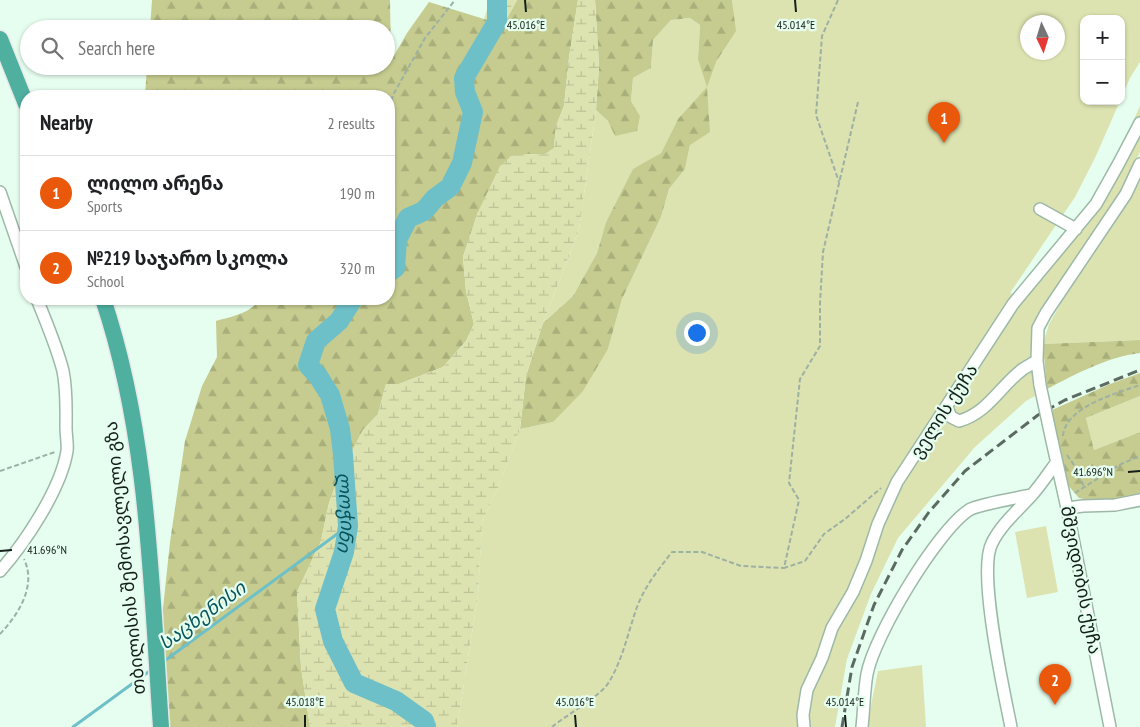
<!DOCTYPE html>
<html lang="en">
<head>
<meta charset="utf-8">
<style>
	body { margin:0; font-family:"PT Sans Narrow","Noto Sans Georgian",sans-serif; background:#f2f2f2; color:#202124 }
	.controls { position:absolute; right:15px; top:15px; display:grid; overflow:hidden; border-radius:10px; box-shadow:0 1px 4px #0004 }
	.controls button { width:45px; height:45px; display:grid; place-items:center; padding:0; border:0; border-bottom:1px solid #e0e0e0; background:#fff; color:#202124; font:25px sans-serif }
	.compass { position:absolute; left:1020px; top:15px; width:45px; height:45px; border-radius:50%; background:#fff; box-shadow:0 1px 4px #0004; rotate:176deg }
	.you { position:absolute; left:696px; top:332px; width:18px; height:18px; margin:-12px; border:4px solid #fff; border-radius:50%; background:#1a73e8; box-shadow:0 0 0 8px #1a73e833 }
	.badge { display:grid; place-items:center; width:32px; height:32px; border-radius:50%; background:#ea580c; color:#fff; font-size:16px; font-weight:700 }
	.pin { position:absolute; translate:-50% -41px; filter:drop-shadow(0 1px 2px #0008) }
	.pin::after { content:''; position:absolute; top:26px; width:18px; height:15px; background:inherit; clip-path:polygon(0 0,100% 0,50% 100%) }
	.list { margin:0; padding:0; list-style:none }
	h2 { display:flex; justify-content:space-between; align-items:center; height:65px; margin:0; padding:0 20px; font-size:21px }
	h2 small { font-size:16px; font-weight:400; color:#757577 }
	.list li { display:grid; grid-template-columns:32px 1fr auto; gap:15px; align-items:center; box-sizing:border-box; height:75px; padding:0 20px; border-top:1px solid #e0e0e0 }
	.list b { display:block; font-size:19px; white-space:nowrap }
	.list p { margin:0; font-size:16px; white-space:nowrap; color:#757577 }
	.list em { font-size:16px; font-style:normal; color:#757577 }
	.icon { flex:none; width:28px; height:28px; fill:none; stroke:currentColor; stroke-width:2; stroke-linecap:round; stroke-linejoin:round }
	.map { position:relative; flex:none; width:1140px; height:727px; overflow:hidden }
	.search { position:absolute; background:#fff; box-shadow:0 1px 4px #0004; left:20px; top:20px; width:375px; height:55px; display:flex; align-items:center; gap:12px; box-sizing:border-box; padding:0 18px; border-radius:28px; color:#757577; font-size:19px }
	.panel { position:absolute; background:#fff; box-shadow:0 1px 4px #0004; left:20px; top:90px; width:375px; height:215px; border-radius:20px }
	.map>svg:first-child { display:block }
	.grass { fill:#dde3b0; fill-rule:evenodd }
	.forest { fill:url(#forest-firs) }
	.wetland { fill:url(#wetland-marsh) }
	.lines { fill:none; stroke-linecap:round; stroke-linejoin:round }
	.stream { stroke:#6ec0c8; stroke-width:3 }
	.river { stroke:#6ec0c8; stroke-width:20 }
	.minor-casing { stroke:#9cb9a7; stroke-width:14 }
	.highway-casing { stroke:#e8e9e8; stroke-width:19 }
	.path { stroke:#9db0a4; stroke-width:2; stroke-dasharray:5 2.5; stroke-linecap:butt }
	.minor { stroke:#fff; stroke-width:11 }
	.highway { stroke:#4fb0a0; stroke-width:16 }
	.rail { stroke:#5b6b62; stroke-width:3; stroke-dasharray:10 5; stroke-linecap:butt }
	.minor-bridge-casing { stroke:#9cb9a7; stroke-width:14; stroke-linecap:butt }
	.minor-bridge { stroke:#fff; stroke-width:11 }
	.ticks { fill:none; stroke:#141f19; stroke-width:2 }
	.labels { text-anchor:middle; stroke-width:4.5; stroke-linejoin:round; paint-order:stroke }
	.street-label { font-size:18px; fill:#141f19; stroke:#e6feef }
	.water-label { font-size:19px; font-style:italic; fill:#07545a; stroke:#e6feef }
	.ticks-label { font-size:12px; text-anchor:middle; fill:#141f19; stroke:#e6feef; stroke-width:4.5; stroke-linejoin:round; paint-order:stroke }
</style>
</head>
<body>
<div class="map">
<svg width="1140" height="727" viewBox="0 0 1140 727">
	<defs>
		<pattern id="forest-firs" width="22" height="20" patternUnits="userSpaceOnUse" patternTransform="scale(1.25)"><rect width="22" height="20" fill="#c6cc8f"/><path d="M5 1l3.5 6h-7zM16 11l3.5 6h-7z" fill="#a9af7b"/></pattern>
		<pattern id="wetland-marsh" width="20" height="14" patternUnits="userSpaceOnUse" patternTransform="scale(1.25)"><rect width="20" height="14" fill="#dde3b0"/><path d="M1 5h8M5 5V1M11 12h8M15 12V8" fill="none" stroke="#bdc297"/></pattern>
	</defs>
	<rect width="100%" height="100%" fill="#e6feef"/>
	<path class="grass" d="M732,0H1140V62L1130,78L1121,98V19H1084V101H1120L1095,158L1075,197L1010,293L1027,298L1107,179L1140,106V152L1118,199L1039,311C1027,345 1031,361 1035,396L1026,401L975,447L898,538L871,594L847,659L835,727H457L478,595L482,522L498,488L520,429L553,422L608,349L622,299L661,217L669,189L685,169L690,145L678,119L661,153L633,170L606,222L597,253L573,296L543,323L579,230L596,110L608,121L640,116L631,101L633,78L651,68L653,40L671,20L690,18L700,25L698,59L716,62L725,48L733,10ZM1028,22H1058V52H1028Z
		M1140,176V340L1043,344L1049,324L1081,268Z
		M1140,396V432L1094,450L1086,418Z
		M1046,526L1058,592L1027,598L1015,532Z
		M922,665L926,727H868L869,715L878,671Z"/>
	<path class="forest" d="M152,0H390L391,61L407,33L429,2L484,19L505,22L517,0H578L569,58L564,106L556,126L554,148L544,155L527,154L478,212L463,257L466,291L474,324L466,341L443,367L399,384H386L378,414L363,430L339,476L329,503L321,541L297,592L301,667L310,727H168L161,627L170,542L185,441L202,386L217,357L216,321C230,317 253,313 259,299H389V96H145L147,66H386V29H150Z
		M595,0H732L736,31L716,62L707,87L710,132L690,145L685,169L669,189L661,217L622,299L608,349L583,391L553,422L520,429L526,376L543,323L573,296L597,253L606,222L633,169L661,153L678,119L707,87L698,59L700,25L690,18L671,20L653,40L651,68L633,78L631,101L640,116L637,131L615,136L608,121L596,110L599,66Z
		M1140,340V353C1107,357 1076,374 1047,389L1043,344Z
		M1140,373V396L1086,418L1094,450L1140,432V496L1099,502L1079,498L1066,483L1052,410L1110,384Z"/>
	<path class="wetland" d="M490,0H517L505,22L484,19Z
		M578,0H595L599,66L596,110L579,230L543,323L526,376L520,429L498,488L482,522L478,595L457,727H310L301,667L297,592L321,541L329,503L339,476L363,430L378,414L386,384H399L443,367L466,341L474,324L466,291L463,257L478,212L500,166L511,156L527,154L544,155L554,148L556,126L564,106L569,58Z"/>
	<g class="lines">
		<path class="stream" d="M163,662L348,526
			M73,727L151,670"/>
		<g class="river">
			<path d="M389,272L395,268L397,240L408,218L424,211L435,198L450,187L462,163L473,112L465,92L464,78L497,22V0"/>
			<path id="s1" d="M353,299L339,321L316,341L308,365L318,376L330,395L340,429L343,455L348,526L344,552L325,609L333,641L354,683L396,701L424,721L426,727"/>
		</g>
		<defs>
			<path id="minor" d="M0,192L26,267
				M1040,209L1076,229
				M1040,385L1037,361L1038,328L1046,313L1126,194L1140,164
				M947,408L951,417L959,421C988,413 1000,386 1023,369C1028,366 1033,363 1037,361
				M1052,441L1067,508L1110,727
				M1067,508L1083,506L1115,505L1140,500
				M0,571C25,543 61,489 67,451C68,444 66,436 66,428C66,409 67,391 63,371C57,347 46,322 37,299
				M804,727L803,715L807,690L822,658L832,628L853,592L866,561L878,524L897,482L1013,304L1096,204L1119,163L1140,123
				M862,727C864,709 864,691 867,674C874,636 937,531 969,510C977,505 1020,497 1032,495
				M1011,727C1004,692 977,571 992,543C1001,525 1017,511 1031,496C1040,486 1048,474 1056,463"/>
			<path id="highway" d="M0,39L26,104
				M103,299C149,436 151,584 161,727"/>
		</defs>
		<use href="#minor" class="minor-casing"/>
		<use href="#highway" class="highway-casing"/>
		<path class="path" d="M838,0L822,36L816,115L839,182
			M858,102L823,252L820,303V346L800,379L789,483L799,500L784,568L805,561L824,534L845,519L881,488
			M389,108L393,95L425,38L455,0
			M1063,436C1065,407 1117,393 1140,385
			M1067,455L1076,468L1084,487
			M0,471L55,452
			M1075,493L1119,465L1140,456
			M0,634C18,615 37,586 24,559
			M552,727C566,715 600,697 609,682C623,659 628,632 637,607C645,586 658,570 672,552H702L741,566L784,568"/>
		<use href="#minor" class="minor"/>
		<use href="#highway" class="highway"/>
		<path class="rail" d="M842,727L852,667L874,605L902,550L929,512L965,471L1038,415L1065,400L1140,370"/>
		<defs>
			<path id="minor-bridge" d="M1040,385L1052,441"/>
		</defs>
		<use href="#minor-bridge" class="minor-bridge-casing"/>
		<use href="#minor-bridge" class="minor-bridge"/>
	</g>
	<path class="ticks" d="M525,0L526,12M795,0L796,12M1128,472L1140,471M0,551L12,550M305,715V727M575,715L576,727M845,715L846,727"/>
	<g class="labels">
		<g class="street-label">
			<text transform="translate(944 411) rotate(-57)" y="6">ველის ქუჩა</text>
			<text transform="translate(125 558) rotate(-96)" y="6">თბილისის შემოსავლელი გზა</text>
			<text transform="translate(1081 580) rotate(79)" y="6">მშვიდობის ქუჩა</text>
		</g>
		<g class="water-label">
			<text dy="7" stroke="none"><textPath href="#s1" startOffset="238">ლოჭინი</textPath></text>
			<text transform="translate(202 615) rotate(-36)" y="7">საცხენისი</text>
		</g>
	</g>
	<g class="ticks-label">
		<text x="526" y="29">45.016°E</text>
		<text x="796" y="29">45.014°E</text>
		<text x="1093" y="476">41.696°N</text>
		<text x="47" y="554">41.696°N</text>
		<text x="305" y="706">45.018°E</text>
		<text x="575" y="706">45.016°E</text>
		<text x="845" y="706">45.014°E</text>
	</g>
</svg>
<div class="controls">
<button>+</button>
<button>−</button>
</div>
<svg class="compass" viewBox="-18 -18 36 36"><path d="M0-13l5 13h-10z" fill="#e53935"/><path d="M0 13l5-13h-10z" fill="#757577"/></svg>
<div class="you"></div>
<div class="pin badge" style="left:944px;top:143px">1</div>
<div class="pin badge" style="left:1055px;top:705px">2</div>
<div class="search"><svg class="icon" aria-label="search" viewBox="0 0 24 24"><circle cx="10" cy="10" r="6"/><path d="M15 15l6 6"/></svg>Search here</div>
<section class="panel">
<h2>Nearby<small>2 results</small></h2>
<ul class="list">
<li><span class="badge">1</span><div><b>ლილო არენა</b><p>Sports</p></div><em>190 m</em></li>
<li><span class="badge">2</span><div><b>№219 საჯარო სკოლა</b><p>School</p></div><em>320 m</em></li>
</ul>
</section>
</div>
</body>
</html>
